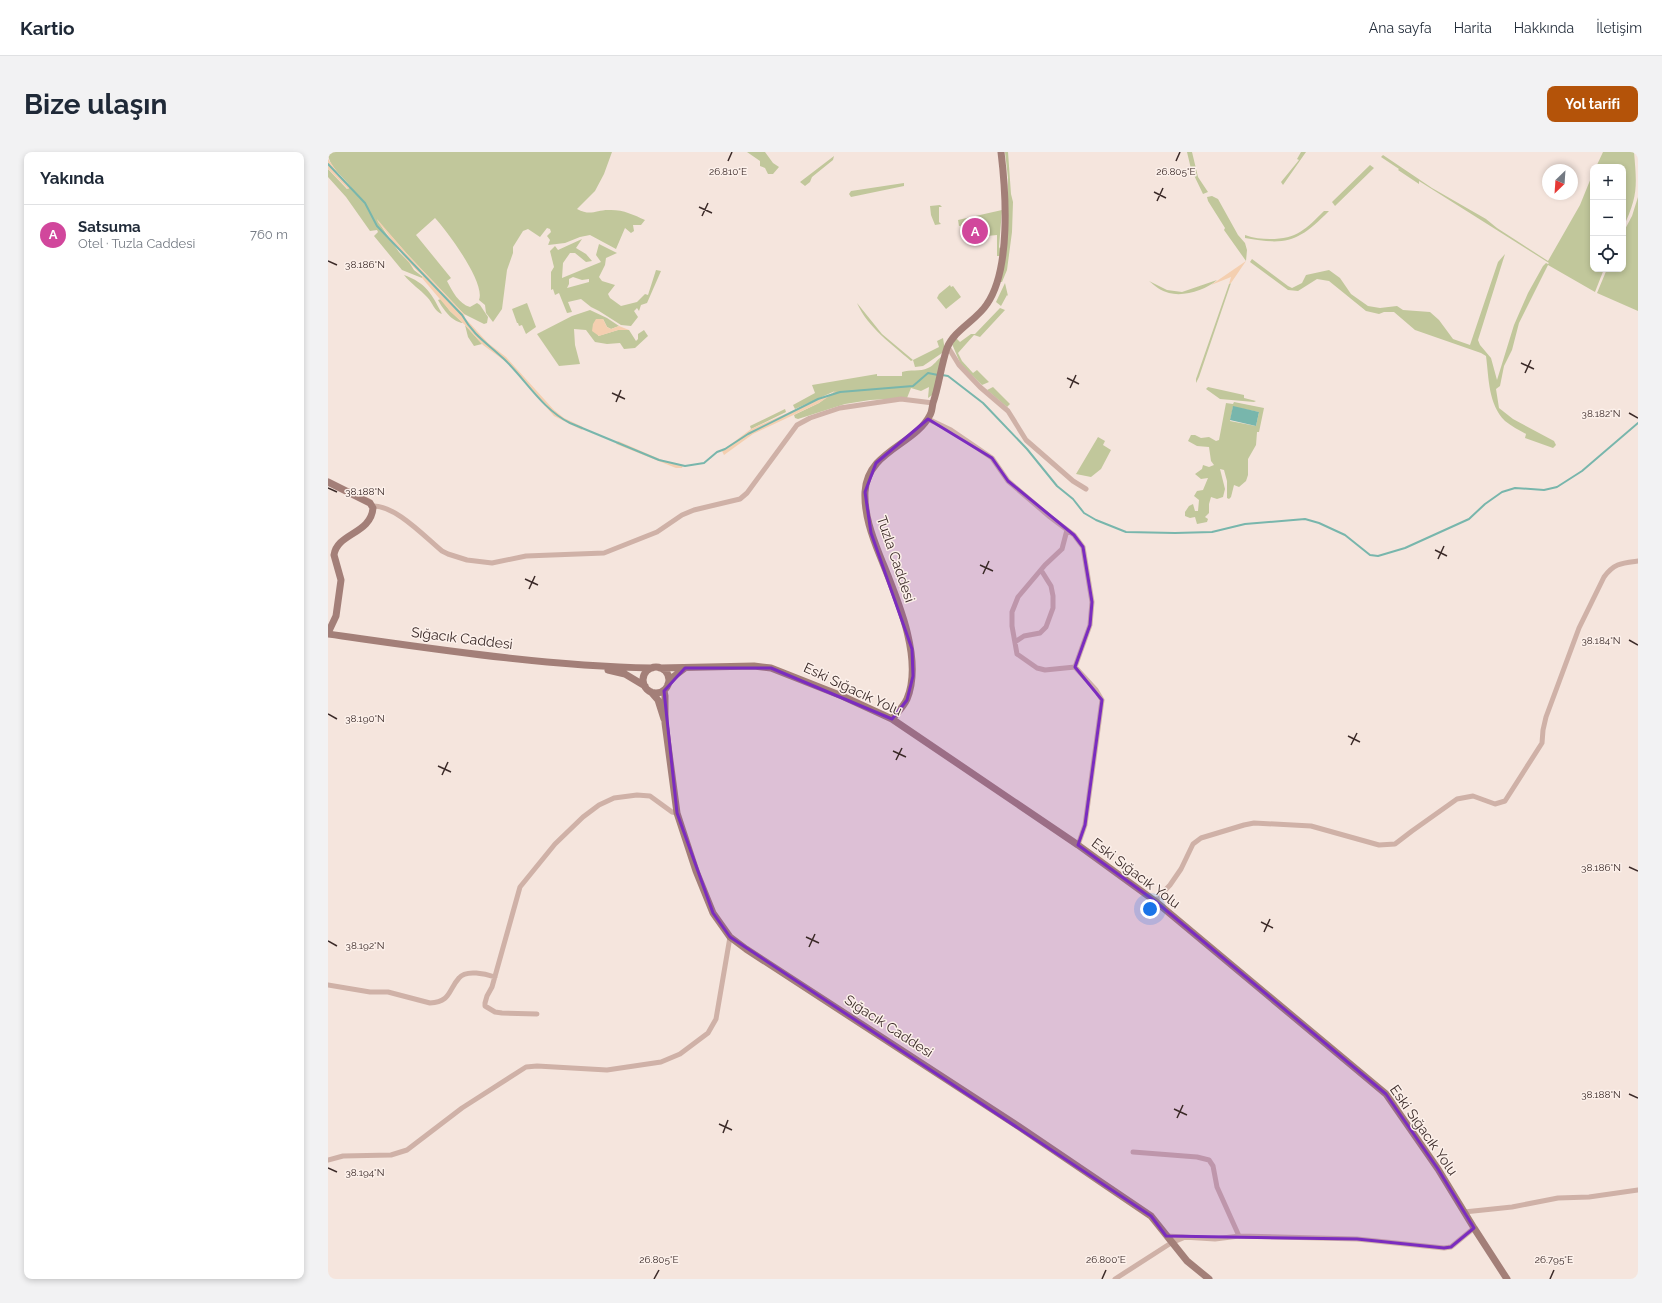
<!DOCTYPE html>
<html lang="tr">
<head>
<meta charset="utf-8">
<style>
	body { margin:0; font-family:Raleway,sans-serif; background:#f2f2f3; color:#1f2937 }
	.controls { position:absolute; right:12px; top:12px; display:grid; overflow:hidden; border-radius:8px; box-shadow:0 2px 6px #0003 }
	.controls button { width:36px; height:36px; display:grid; place-items:center; padding:0; border:0; border-bottom:1px solid #e0e1e3; background:#fff; color:#1f2937; font:20px sans-serif }
	.compass { position:absolute; left:1214px; top:12px; width:36px; height:36px; border-radius:50%; background:#fff; box-shadow:0 2px 6px #0003; rotate:205deg }
	.you { position:absolute; left:822px; top:757px; width:14px; height:14px; margin:-10px; border:3px solid #fff; border-radius:50%; background:#1a73e8; box-shadow:0 0 0 6px #1a73e833 }
	.badge { display:grid; place-items:center; width:26px; height:26px; border-radius:50%; background:#b45309; color:#fff; font-size:13px; font-weight:700 }
	.pin { position:absolute; translate:-50% -50%; border:2px solid #fff; box-shadow:0 1px 4px #0006 }
	.list { margin:0; padding:0; list-style:none }
	h2 { display:flex; justify-content:space-between; align-items:center; height:52px; margin:0; padding:0 16px; font-size:17px }
	h2 small { font-size:13px; font-weight:400; color:#747a83 }
	.list li { display:grid; grid-template-columns:26px 1fr auto; gap:12px; align-items:center; box-sizing:border-box; height:60px; padding:0 16px; border-top:1px solid #e0e1e3 }
	.list b { display:block; font-size:15px; white-space:nowrap }
	.list p { margin:0; font-size:13px; white-space:nowrap; color:#747a83 }
	.list em { font-size:13px; font-style:normal; color:#747a83 }
	.icon { flex:none; width:22px; height:22px; fill:none; stroke:currentColor; stroke-width:2; stroke-linecap:round; stroke-linejoin:round }
	.map { position:relative; flex:none; width:1310px; height:1127px; overflow:hidden; border-radius:8px }
	header { display:flex; align-items:center; gap:24px; box-sizing:border-box; height:56px; padding:0 20px; background:#fff; border-bottom:1px solid #e0e1e3 }
	header strong { font-size:19px }
	nav { display:flex; gap:22px; margin-inline-start:auto; font-size:14px }
	.intro { display:flex; align-items:center; justify-content:space-between; box-sizing:border-box; height:96px; padding:0 24px }
	h1 { margin:0; font-size:28px }
	.button { padding:10px 18px; border-radius:8px; background:#b45309; color:#fff; font-size:14px; font-weight:700 }
	main { display:flex; gap:24px; padding:0 24px }
	aside { flex:1; background:#fff; border-radius:8px; box-shadow:0 2px 6px #0003 }
	.map>svg:first-child { display:block }
	.green { fill:#c1c79b; fill-rule:evenodd }
	.sand { fill:#f4cfb0 }
	.water { fill:#78b6ac }
	.lines { fill:none; stroke-linecap:round; stroke-linejoin:round }
	.stream { stroke:#78b6ac; stroke-width:2 }
	.street { stroke:#cfb1a7; stroke-width:5 }
	.secondary { stroke:#a37f78; stroke-width:7 }
	.marked { fill:#7b2cbf; fill-opacity:0.2; stroke:#7b2cbf; stroke-width:3; stroke-linejoin:round }
	.ticks { fill:none; stroke:#3b2a28; stroke-width:1.5 }
	.labels { text-anchor:middle; stroke-width:3; stroke-linejoin:round; paint-order:stroke }
	.street-label { font-size:14px; fill:#3b2a28; stroke:#fcf0ea }
	.ticks-label { font-size:10px; text-anchor:middle; fill:#3b2a28; stroke:#fcf0ea; stroke-width:3; stroke-linejoin:round; paint-order:stroke }
</style>
</head>
<body>
<header>
<strong>Kartio</strong>
<nav><a>Ana sayfa</a><a>Harita</a><a>Hakkında</a><a>İletişim</a></nav>
</header>
<div class="intro"><h1>Bize ulaşın</h1><a class="button">Yol tarifi</a></div>
<main>
<aside>
<h2>Yakında<small></small></h2>
<ul class="list">
<li><span class="badge" style="background:#d1479c">A</span><div><b>Satsuma</b><p>Otel · Tuzla Caddesi</p></div><em>760 m</em></li>
</ul>
</aside>
<div class="map">
<svg width="1310" height="1127" viewBox="0 0 1310 1127">
	<rect width="100%" height="100%" fill="#f5e5dd"/>
	<path class="green" d="M0,0H284L276,22L267,39L249,57C264,65 268,57 283,58C296,58 306,63 317,68L313,73H305L306,79L303,81L297,76L288,97L262,83L252,85L237,91L220,93L222,88L219,84L223,80L222,77L219,76L212,85L200,77L195,79L185,95V101L179,118L174,157L165,170L158,161L157,153L151,148C158,131 119,79 107,66L88,83L123,126L119,129C124,139 131,152 142,155L149,151L152,153L160,165L159,171L156,172L136,162L80,103L49,68L71,100L81,110L86,118L95,125L94,126L74,118L46,84L50,80L49,78L42,79L18,45L0,25V17L19,37L23,35C15,24 0,15 0,0Z
		M419,0H437L445,11L451,15L445,22H440L437,16L432,14V9Z
		M677,0H680L683,42L685,50L684,80L679,118L674,130H672L680,76V26Z
		M859,0H864L870,25L880,40L875,42L863,17Z
		M973,0H978L955,33L953,30L971,8L969,7Z
		M1275,0H1306C1309,34 1310,44 1295,76V15H1268Z
		M1055,3L1104,36L1158,67L1169,76L1220,109L1252,53L1265,21V117H1276L1267,140L1220,113L1191,171L1184,198L1176,214L1172,234L1168,237L1171,256L1185,267L1226,289L1228,293L1225,296L1197,286L1198,282C1191,278 1183,274 1177,269C1160,252 1161,226 1158,204L1153,201L1087,178L1066,160H1056L1051,162L1038,159L1001,129L989,127L970,139L960,138L922,110L924,107L960,134L964,136L974,131L978,123L1001,118L1012,126L1023,142L1040,154L1052,156L1069,154L1075,158L1102,160L1111,168L1125,187L1142,193L1170,110L1177,102L1150,188L1152,193L1163,206L1169,228L1186,173L1200,141L1215,114L1218,111L1220,112L1221,111L1091,29V32L1070,18L1071,17L1053,5Z
		M506,4L505,8L484,25L482,30L477,34L472,30Z
		M1042,13L1046,16L1007,54L1004,50Z
		M576,31V34L523,45L521,42L523,39Z
		M884,44L890,47L910,83L917,91L919,98L918,109L896,78L897,76L880,49L879,45Z
		M1310,45V159L1269,141L1279,117H1295V81L1304,64Z
		M612,53L614,55H611V70L613,72L607,73L603,63L602,54Z
		M674,58L671,95L673,98L672,104H669V83L640,86L638,73L631,74L630,68Z
		M996,59H1001C971,89 960,94 917,86V83C925,86 934,87 942,87C969,87 978,77 996,59Z
		M254,87L248,96L258,102L264,109L258,110L247,101H242L235,111L234,126L273,110L268,103L271,92L289,101L278,106L277,113L271,125L274,129L287,133L280,142L282,146L293,154L309,150L317,142L320,143L328,118L333,119L319,151L313,153L311,159L309,156L306,159L310,165L303,174L293,173L271,159L263,155L253,147L240,150L244,160L239,161L231,141L227,143L225,137L223,138V120L226,115L222,99L227,94L230,98ZM245,125L254,128L261,127V130L239,136L241,132V127Z
		M76,123C98,131 104,142 114,162C106,159 105,151 99,145C92,137 83,132 76,123Z
		M889,128C878,138 856,145 841,141C833,139 827,134 821,129L839,138L854,140Z
		M677,131L680,144L679,143L673,154L668,150Z
		M903,131L871,225L868,231V227L901,132Z
		M622,133L623,135L625,134L633,145L618,157L609,146L611,142Z
		M113,147L122,159L135,171C124,170 115,157 110,148Z
		M199,151L208,175L198,182L194,173L191,174L190,171H189L184,157Z
		M529,151L554,182L585,208L611,195L609,189L615,186L617,199L595,214L587,215L585,208L583,209C564,192 540,176 529,151Z
		M672,156L677,158L652,185L646,183L630,201L634,209L645,221L649,218L661,230L654,233L633,213L624,192L628,186L632,190L643,182H647Z
		M262,158L279,166L291,174L283,177L279,175L275,167L270,184L290,178H301L308,189L310,187V182L316,178L320,184L307,196L296,197L292,191L279,192L267,190L258,178L246,177L247,193L252,212L231,214L209,182L244,164Z
		M137,173L154,192L146,194L140,185Z
		M615,204L607,241L600,246L601,235L593,239L583,236L579,246L542,248L517,252L470,267L467,266L466,263L491,251L507,239L467,257L465,253L487,241L484,233L549,222V224H574V220C582,217 592,220 600,216C606,214 609,207 615,204Z
		M665,235L682,252L679,255L659,238Z
		M880,235L916,243V246L928,249L926,250L892,247L878,237Z
		M906,250L936,256L931,280H929L928,293L920,307V323L918,329L911,335L906,333L903,345L901,347L899,346V329L896,318L892,317L897,337L895,345L889,347L883,345L881,352V361L877,365L880,367L879,370L869,372L867,365L862,366L857,364V360L861,354L865,352L867,359H870L871,348L866,344L869,339L875,338L880,326L873,327L867,322L874,317L875,313L881,315L886,313L883,309L881,295L869,294L860,289L863,283H867L873,286L881,285L888,289L891,288L898,251L905,252ZM905,255L931,260L928,274L902,269Z
		M457,257L458,260L423,277L422,274Z
		M770,285L777,289L775,293L783,298L773,317L763,325L748,322Z"/>
	<path class="sand" d="M0,7L15,28L24,37L23,35L20,37L0,17Z
		M49,67L80,103L136,162L137,166L160,191L178,205L226,258L236,266L255,275L254,278L226,264L181,212L155,193L137,173L122,159L94,126L95,124C80,112 69,96 58,80C55,75 50,72 49,67Z
		M918,109L903,131L901,132L903,125L883,133Z
		M268,167H275L279,175L283,177L291,174L301,178H290L271,184L264,179L265,172Z
		M509,239L491,251L425,282L396,303L394,299L423,277Z
		M290,289L341,311L355,313L354,316H348L288,292Z"/>
	<path class="water" d="M905,254L931,260L928,274L902,268Z"/>
	<g class="lines">
		<path class="stream" d="M0,12L37,51L49,74L134,163C146,184 159,191 176,207C198,228 214,257 242,271L331,308L357,314L376,311L389,300L397,297L420,282L490,247L512,240L585,234L600,221L610,223
			M614,223L620,224L655,251L699,297L729,334L745,347L756,361L768,368L798,380L847,381L884,380L917,372L977,367L991,371L1017,383L1042,403L1050,404L1077,396L1141,367L1157,352L1174,340L1187,336L1216,338L1229,335L1254,319L1310,271"/>
		<path class="street" d="M620,195L631,213L652,235L680,259L698,288L745,329L758,337
			M600,267L623,278L664,306L680,329L722,365L746,383L755,395L764,450L762,473L747,515L768,538L774,548L757,673L750,693
			M44,354C66,352 97,385 114,399L120,402L139,408L164,411L198,404L276,401L329,380L354,363L366,358L412,347L419,341L469,273L482,266L512,256L573,247L605,251
			M739,378L734,397L717,413L690,445L684,460V474L689,502L709,516L717,518L747,515
			M687,490L696,484L712,481L718,475L725,456V444L723,434L713,418
			M827,749L842,733L853,717L865,692L873,686L916,673L926,671L983,674L1051,693L1067,692L1084,679L1129,647L1145,644L1167,652L1177,649L1214,591L1215,578L1218,565L1251,476L1276,425C1286,411 1294,411 1310,409
			M0,833L42,840H60L102,851C123,850 120,838 131,826C138,817 158,822 167,825
			M209,862L174,861L167,860L157,854V851L159,844L164,835L192,735L227,692L255,665L271,653L286,646L309,643L322,644L344,660L349,661
			M805,1000L869,1005L881,1008L885,1014L889,1035L911,1084
			M0,1008L15,1004L63,1003L79,998L134,956L198,915L209,914L279,918L333,910L352,902L380,881L388,867L402,785
			M1136,1060L1184,1055L1230,1046L1261,1045L1310,1038
			M839,1084L887,1087L911,1084L1029,1087L1116,1096L1123,1095L1146,1076
			M787,1127L843,1091L855,1086"/>
		<path class="secondary" d="M0,330L42,351L45,356C43,382 9,381 6,403L13,428L8,464L0,481
			M0,482C107,497 216,514 324,516
			M315 528a13 13 0 1 1 26 0a13 13 0 1 1-26 0Z
			M332,516L426,514L443,516L514,544L564,567L750,693L827,749L1058,942L1110,1017L1146,1076L1179,1127
			M280,518L297,522L317,534
			M340,532L345,525L357,516
			M336,539L337,544V571L349,661L368,719L385,761L402,785L418,797L690,974L823,1064L859,1109L881,1127
			M323,540L330,548L336,567
			M564,567C569,561 576,554 579,547C596,506 568,444 552,404C544,384 536,362 537,340C539,299 587,293 602,263C604,260 604,255 605,251C611,233 613,214 619,196C626,178 649,168 659,152C683,117 678,41 673,0"/>
	</g>
	<path class="marked" d="M600,267L664,306L680,329L746,383L755,395L764,450L762,473L747,515L774,548L757,673L750,693L827,749L1058,942L1110,1017L1146,1076L1123,1095L1116,1096L1029,1087L838,1084L823,1064L402,785L385,761L349,661L336,539L357,516H443L564,567L579,548L585,524L584,497L543,381L537,340L548,311Z"/>
	<path class="ticks" d="M400,9L404,0M848,9L852,0M826,40L838,46M829,49L835,36M371,55L384,61M374,64L380,51M0,109L9,113M1193,211L1206,217M1197,221L1203,208M739,226L751,232M742,236L748,223M284,241L297,247M288,250L293,238M1301,261L1310,266M0,336L9,340M1107,398L1119,404M1110,407L1116,394M652,413L665,419M655,422L661,409M197,427L210,433M201,437L207,424M1301,488L1310,493M0,562L9,567M1020,584L1032,590M1023,593L1029,581M565,599L578,605M568,608L574,596M110,614L123,620M114,623L120,610M1301,715L1310,719M933,770L945,776M936,780L942,767M478,785L491,791M0,789L9,794M481,795L487,782M1301,942L1310,946M846,957L859,963M849,966L855,953M391,972L404,978M395,981L400,968M0,1016L9,1020M326,1127L331,1118M774,1127L778,1118M1222,1127L1226,1118"/>
	<g class="labels">
		<g class="street-label">
			<text transform="translate(568 407) rotate(71)" y="5">Tuzla Caddesi</text>
			<text transform="translate(134 486) rotate(7)" y="5">Sığacık Caddesi</text>
			<text transform="translate(525 537) rotate(25)" y="5">Eski Sığacık Yolu</text>
			<text transform="translate(808 721) rotate(37)" y="5">Eski Sığacık Yolu</text>
			<text transform="translate(561 874) rotate(33)" y="5">Sığacık Caddesi</text>
			<text transform="translate(1096 978) rotate(55)" y="5">Eski Sığacık Yolu</text>
		</g>
	</g>
	<g class="ticks-label">
		<text x="400" y="23">26.810°E</text>
		<text x="848" y="23">26.805°E</text>
		<text x="37" y="116">38.186°N</text>
		<text x="1273" y="265">38.182°N</text>
		<text x="37" y="343">38.188°N</text>
		<text x="1273" y="492">38.184°N</text>
		<text x="37" y="570">38.190°N</text>
		<text x="1273" y="719">38.186°N</text>
		<text x="37" y="797">38.192°N</text>
		<text x="1273" y="946">38.188°N</text>
		<text x="37" y="1024">38.194°N</text>
		<text x="331" y="1111">26.805°E</text>
		<text x="778" y="1111">26.800°E</text>
		<text x="1226" y="1111">26.795°E</text>
	</g>
</svg>
<div class="controls">
<button>+</button>
<button>−</button>
<button><svg class="icon" aria-label="locate" viewBox="0 0 24 24"><circle cx="12" cy="12" r="6"/><path d="M12 2v4M12 18v4M2 12h4M18 12h4"/></svg></button>
</div>
<svg class="compass" viewBox="-18 -18 36 36"><path d="M0-13l5 13h-10z" fill="#e53935"/><path d="M0 13l5-13h-10z" fill="#747a83"/></svg>
<div class="you"></div>
<div class="pin badge" style="left:647px;top:79px;background:#d1479c">A</div>
</div>
</main>
</body>
</html>
